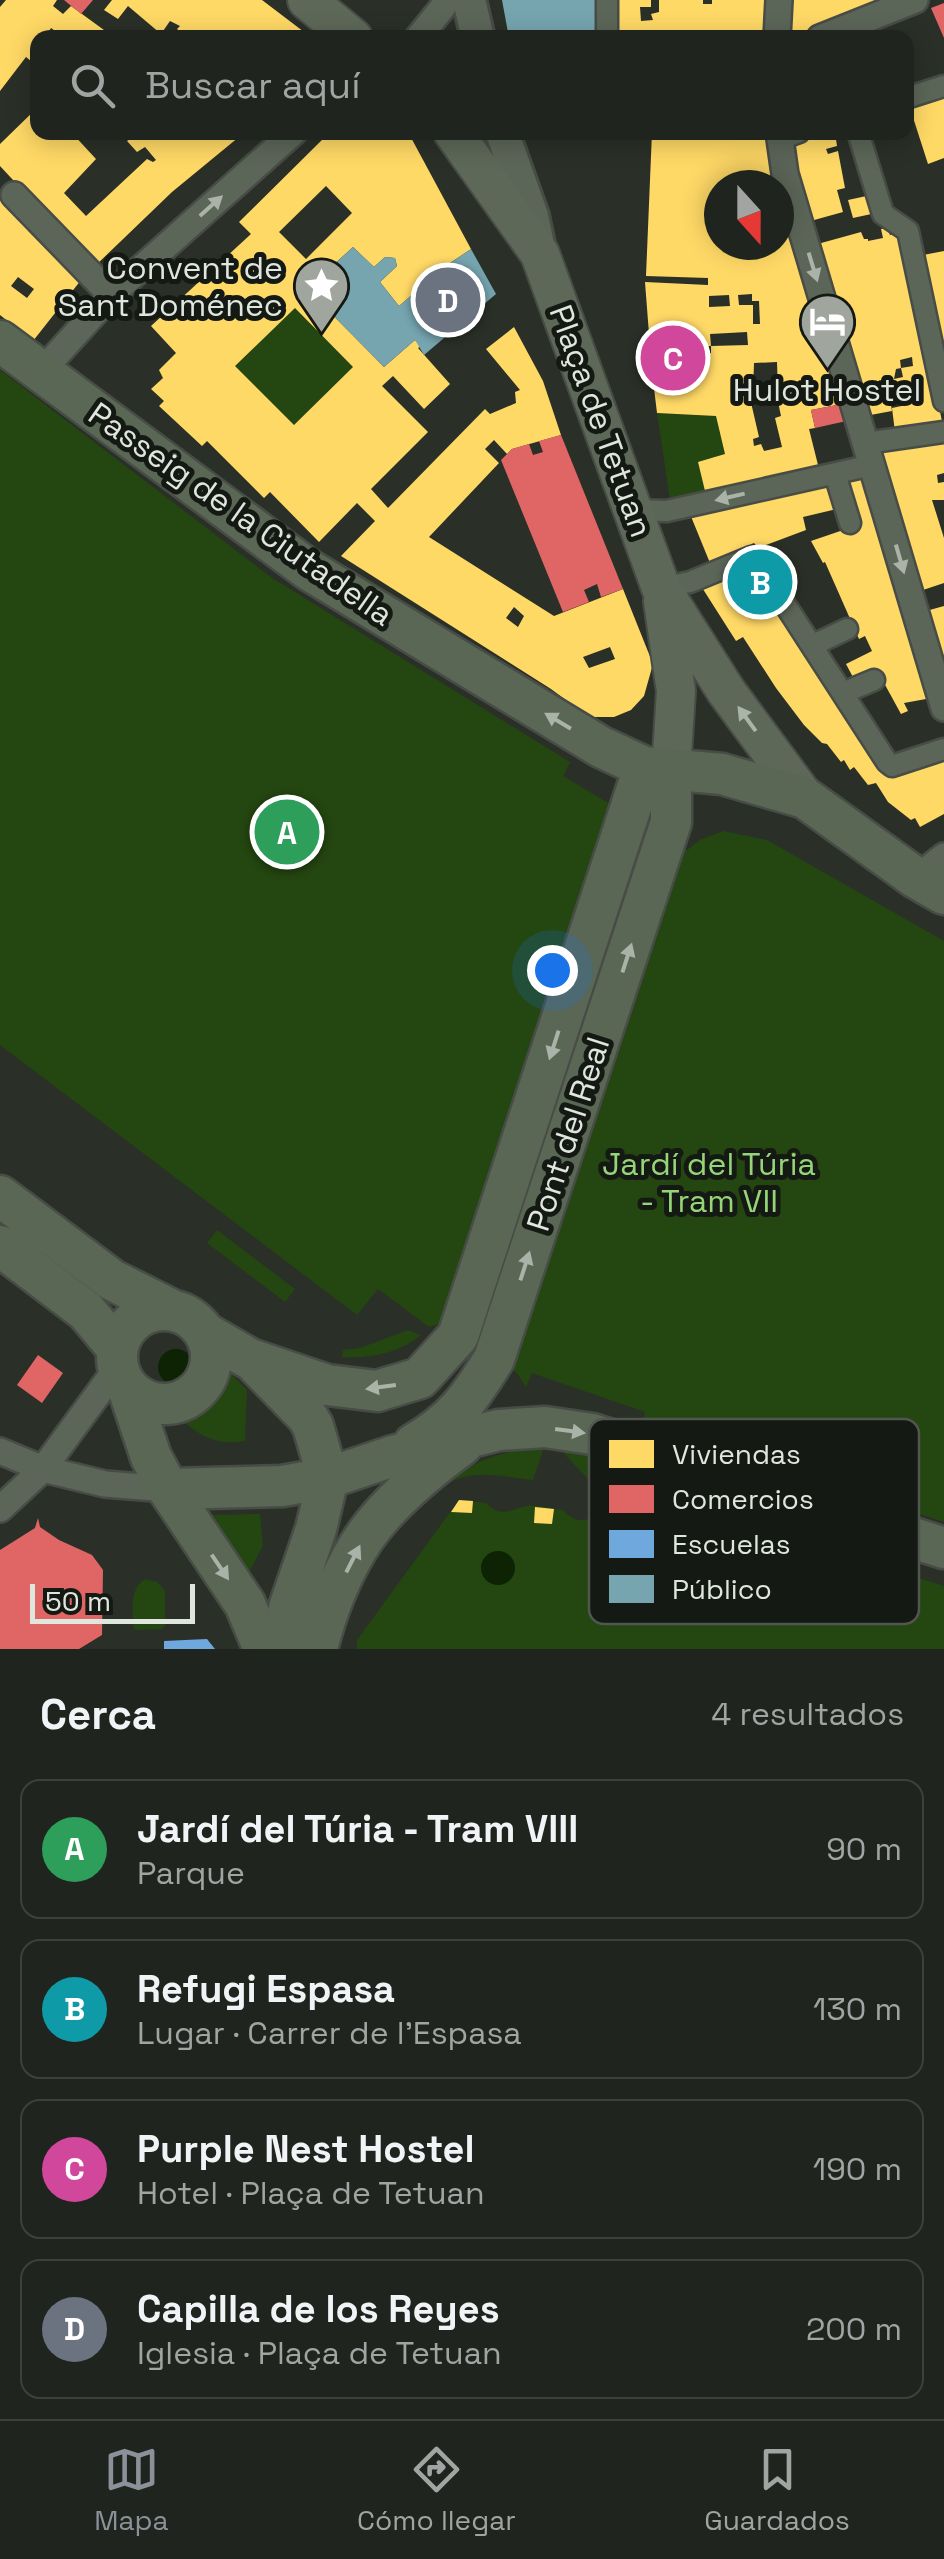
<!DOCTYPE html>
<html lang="es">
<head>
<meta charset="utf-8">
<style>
	body { margin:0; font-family:"Space Grotesk",sans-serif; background:#282c27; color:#f1f3f6 }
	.compass { position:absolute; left:704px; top:170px; width:90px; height:90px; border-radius:50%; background:#20241e; box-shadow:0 5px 25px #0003; rotate:159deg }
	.scale { position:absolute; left:30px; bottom:25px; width:165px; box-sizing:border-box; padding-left:10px; border:5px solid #dfe6dd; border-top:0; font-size:28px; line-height:35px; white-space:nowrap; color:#dfe6dd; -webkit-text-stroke:8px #151913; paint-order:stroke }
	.you { position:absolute; left:552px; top:970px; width:35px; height:35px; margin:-25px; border:8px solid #fff; border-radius:50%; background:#1a73e8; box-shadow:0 0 0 15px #1a73e833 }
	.badge { display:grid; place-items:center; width:65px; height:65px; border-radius:50%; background:#8c9099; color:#fff; font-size:32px; font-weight:700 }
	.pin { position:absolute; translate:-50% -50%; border:5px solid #fff; box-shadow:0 2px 10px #0006 }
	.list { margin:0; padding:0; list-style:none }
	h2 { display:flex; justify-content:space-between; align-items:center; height:130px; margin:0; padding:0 40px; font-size:42px }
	h2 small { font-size:32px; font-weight:400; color:#a2a4a4 }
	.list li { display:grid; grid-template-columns:65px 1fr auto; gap:30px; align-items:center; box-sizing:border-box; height:140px; margin:0 20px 20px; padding:0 20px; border:2px solid #3d413c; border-radius:20px }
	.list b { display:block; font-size:38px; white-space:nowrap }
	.list p { margin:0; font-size:32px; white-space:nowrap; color:#a2a4a4 }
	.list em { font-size:32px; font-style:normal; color:#a2a4a4 }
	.icon { flex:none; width:55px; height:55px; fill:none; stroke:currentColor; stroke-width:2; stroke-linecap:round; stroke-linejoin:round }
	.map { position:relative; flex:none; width:944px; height:1649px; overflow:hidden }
	.search { position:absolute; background:#20241e; box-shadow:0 5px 25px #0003; left:30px; right:30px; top:30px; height:110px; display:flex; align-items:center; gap:25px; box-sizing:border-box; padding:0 35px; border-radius:20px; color:#a2a4a4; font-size:38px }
	.sheet { height:770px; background:#20241e }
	nav { display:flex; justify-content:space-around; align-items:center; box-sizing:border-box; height:140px; border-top:2px solid #3d413c; background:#20241e; font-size:28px; color:#a2a4a4 }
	nav a { display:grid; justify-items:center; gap:5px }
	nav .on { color:#8c9099 }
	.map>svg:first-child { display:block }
	.green { fill:#244610 }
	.water { fill:#0d2304 }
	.homes { fill:#ffd966; fill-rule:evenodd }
	.shops { fill:#e06666 }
	.schools { fill:#6fa8dc }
	.public { fill:#76a5af }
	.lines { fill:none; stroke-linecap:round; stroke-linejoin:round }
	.pedestrian-casing { stroke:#484c46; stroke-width:25 }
	.minor-casing { stroke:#484c46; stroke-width:30 }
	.tertiary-casing { stroke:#484c46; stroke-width:38 }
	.secondary-casing { stroke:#484c46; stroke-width:42 }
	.primary-casing { stroke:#484c46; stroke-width:45 }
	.pedestrian { stroke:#5c6658; stroke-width:20 }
	.minor { stroke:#5c6658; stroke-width:25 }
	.tertiary { stroke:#5c6658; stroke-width:32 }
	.secondary { stroke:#5d6858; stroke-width:38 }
	.primary { stroke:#5a6755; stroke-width:40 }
	.oneway { fill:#abb3a8 }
	.oneway2 { fill:#abb4a8 }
	.oneway3 { fill:#aab3a7 }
	.labels { text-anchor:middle; stroke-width:10; stroke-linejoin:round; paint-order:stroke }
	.poi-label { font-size:32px; fill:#dfe6dd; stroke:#151913; text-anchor:end }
	.street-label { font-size:32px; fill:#dfe6dd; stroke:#151913 }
	.park-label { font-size:32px; fill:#95d578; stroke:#151913 }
	.key { fill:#151913; stroke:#525650; stroke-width:2.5 }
	.key-label { font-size:28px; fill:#dfe6dd }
</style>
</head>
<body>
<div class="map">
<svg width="944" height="1649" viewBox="0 0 944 1649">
	<rect width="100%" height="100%" fill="#2a3028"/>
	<path class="green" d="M295,308L353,367L294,425L235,366Z
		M0,370L272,578L570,762L563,776L687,850L700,840L723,831L767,840L944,941V1522L642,1424L645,1412L532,1373L526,1387L517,1373L440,1324L429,1327L378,1289L357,1315L0,1045Z
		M657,413L716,416L725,454L698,463L705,490L770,476L772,483L671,507Z
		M217,1230L295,1289L285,1302L207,1243Z
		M408,1330L421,1335C399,1353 370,1359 342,1357L343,1350L360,1348Z
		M224,1367L247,1390L245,1441C215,1446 198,1435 176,1415C202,1410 218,1393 224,1367Z
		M544,1447L533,1480C489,1475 473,1468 433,1490C467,1464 501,1449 544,1447Z
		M558,1447L622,1461L605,1467L600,1492Z
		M629,1485L944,1586V1649H357V1640L459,1500L486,1503C503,1519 509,1509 527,1506C538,1505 552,1509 563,1510C579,1527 585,1518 603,1515C608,1514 614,1515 620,1516Z
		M260,1514L263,1546L244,1581L208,1515Z
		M145,1579L157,1582L165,1591V1626L162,1629L136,1630L133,1627C133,1609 129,1589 145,1579Z"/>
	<path class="water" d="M158 1367a18 18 0 1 1 36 0a18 18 0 1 1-36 0Z
		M481 1568a17 17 0 1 1 34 0a17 17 0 1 1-34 0Z"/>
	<path class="homes" d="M6,0H57L53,6L63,14L71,6L115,38H65L51,28L45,38H38V52L31,61L26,57L0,91V7Z
		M112,0H262L312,38H187L177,29L180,26L170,21L161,34L128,6L118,19L104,10Z
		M612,0H651V7H640L641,21L653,20L651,14L659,12V0H703V4H712V0H775L774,38H615Z
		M787,0H878L881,10L802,38H787Z
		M944,94V158L928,164L909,105Z
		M38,107V132H71L96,159L64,193L86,216L147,159L153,162L156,160L145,147L137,152L127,141L136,135L134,132H245L172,192L94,267L0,166V144Z
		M330,132H408L471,249L447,265L399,306L380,282L397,266L395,258L385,257L374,267L353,247L307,289L384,367L415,340L421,346L418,348L450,384L424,409L393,376L382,386L428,432L371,489L388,508L485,409L490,414L516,403L515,392L520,390L486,349L514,327L543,381L561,435L512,449L507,454L494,440L485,449L499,463L429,537L554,616L623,589L653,664L644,696L631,710L614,717H589L551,689L341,556L375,521L357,503L319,542L270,492L264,498L207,441L202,446L159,406L164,401L151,389L163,378L159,370L176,353L151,326L251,234L239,222ZM326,186L352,213L306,259L279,232ZM295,308L353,367L294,425L235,366ZM514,607L524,616L518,627L506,618ZM610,647L615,659L589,668L583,657Z
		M652,132H772L780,185H719V245H779L781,187L791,240L805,266L847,403L811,410L815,428L809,429L820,473L772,483L770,476L705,491L698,462L725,454L716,416L657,413L650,355L711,353V346L748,345L747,332L710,334L711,346L650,347L645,282L708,285V278L646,276ZM752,294V301H759L760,324H753V305H739L738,295ZM729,295L730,306L709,307V296ZM777,362L778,392H776L781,416L775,418L782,447L764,451L761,444L754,446L753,439L759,437L749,394L742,392H753L754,363Z
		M825,132H835L837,146L826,149L828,154L838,151L845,188L837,190L843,212L807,222L789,144Z
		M0,190L85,275L33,341L0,315ZM18,277L34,289L27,298L11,286Z
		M871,195L876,213L853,218L848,200Z
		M887,228L890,235L903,232L943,426L895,432L892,408L911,404L910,396L890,399L892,411L865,416L814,245L861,232L864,239H868V241L883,238L881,229ZM912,357L913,366L901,368L903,377L894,379L896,369L901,368L900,360Z
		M944,251V366L918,256Z
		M944,440V473L937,475L938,483L944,482V500H932L944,538V583L920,591L875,446Z
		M868,474L937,697L904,703L908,711L901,714L878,672L856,683L846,664L872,651L865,636L859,639L825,562L823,563L811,541L855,526L841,480Z
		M834,482L841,508L803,517L806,530L758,548L754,543L710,563L690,514Z
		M753,565L888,775L944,754V814L920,827L915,818L911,820L888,802L876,783L868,785L854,767L850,770L844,760L841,762L827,744L822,743L804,725L776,688L743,637L736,641L701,586Z
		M944,606V665L926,611Z
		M459,1500L473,1501L472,1513L451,1512Z
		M535,1507L554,1509L552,1524L534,1523Z"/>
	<path class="shops" d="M64,0H93L81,14Z
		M944,3V38L931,8Z
		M847,403L851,420L815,428L811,410Z
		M561,435L623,589L601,597L597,584L584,590L589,602L563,612L501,460L512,449L529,444L533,455L543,452L539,441Z
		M38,1355L63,1373L42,1403L17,1385Z
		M38,1518L40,1527L59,1540L92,1555L103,1570L102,1635L79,1649H0V1550L35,1528Z"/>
	<path class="schools" d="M207,1639L215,1649H164V1641Z"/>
	<path class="public" d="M502,0H596L598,38H509Z
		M353,247L374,267L385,257L395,258L397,266L380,282L399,306L447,265L471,249L496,294L424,355L415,340L384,367L307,289Z"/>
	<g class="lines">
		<defs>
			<path id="pedestrian" d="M607,0V38
				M906,98L944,86
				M858,132L883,214L908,231L944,401
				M780,139L799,132
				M866,443L944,432
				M835,474L850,523
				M632,510L667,511L872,465
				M661,588L690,582L751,557L755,558L887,762L892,766L944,749
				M813,645L847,629
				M843,693L874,680"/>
			<path id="minor" d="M418,38L443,7L445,0
				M777,38L779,0
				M820,38L915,0
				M779,132L785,174L944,708
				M14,195L111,295
				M41,372L111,295L294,132
				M916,878L944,856
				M0,1451L43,1469L105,1484L168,1489
				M0,1509L43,1469L117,1368"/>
			<path id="tertiary" d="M469,0L478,38
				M502,132L532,216L538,244"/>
			<path id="secondary" d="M307,0L353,38
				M453,132L540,254L661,588L726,691L805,798
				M663,601L676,691L671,771"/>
			<path id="primary" d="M0,341L309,570L601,747L644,767L722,774L805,798L916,878L944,894
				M0,1196L112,1280L170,1309
				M0,1246L86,1311L117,1348
				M117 1357a47 47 0 1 1 94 0a47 47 0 1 1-94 0Z
				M205,1333L250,1359L327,1385L377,1391L420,1378L458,1336L644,767
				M257,1365L307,1416L313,1426L328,1478L316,1529L289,1608L291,1649
				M128,1388L151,1457L168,1489L245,1604L264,1649
				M414,1444C454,1421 470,1398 494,1359L671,822V771
				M168,1489L282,1486L328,1478L393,1456L499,1430L545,1427L592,1434L944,1548
				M317,1649C326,1611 343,1568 366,1535C391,1500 428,1470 462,1445"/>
		</defs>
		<use href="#pedestrian" class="pedestrian-casing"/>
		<use href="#minor" class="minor-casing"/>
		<use href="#tertiary" class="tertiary-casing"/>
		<use href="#secondary" class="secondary-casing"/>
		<use href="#primary" class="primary-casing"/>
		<use href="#pedestrian" class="pedestrian"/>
		<use href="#minor" class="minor"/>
		<use href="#tertiary" class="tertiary"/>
		<use href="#secondary" class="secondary"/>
		<use href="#primary" class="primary"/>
	</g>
	<defs><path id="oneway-solid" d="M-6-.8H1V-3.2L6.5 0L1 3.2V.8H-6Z" transform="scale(2.5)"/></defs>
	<g class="oneway">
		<use href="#oneway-solid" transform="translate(211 206) rotate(-42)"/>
		<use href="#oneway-solid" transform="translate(813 267) rotate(73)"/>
		<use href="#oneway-solid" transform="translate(730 497) rotate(167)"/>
		<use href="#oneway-solid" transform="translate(900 559) rotate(74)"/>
	</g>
	<use class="oneway2" href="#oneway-solid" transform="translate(747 719) rotate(-126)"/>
	<g class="oneway3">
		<use href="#oneway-solid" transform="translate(558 721) rotate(-149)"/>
		<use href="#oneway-solid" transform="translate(627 958) rotate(-72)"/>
		<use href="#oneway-solid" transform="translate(554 1045) rotate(108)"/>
		<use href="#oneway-solid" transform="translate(525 1266) rotate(-72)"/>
		<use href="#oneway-solid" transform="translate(381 1387) rotate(172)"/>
		<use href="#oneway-solid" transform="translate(570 1431) rotate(8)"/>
		<use href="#oneway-solid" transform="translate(353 1559) rotate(-63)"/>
		<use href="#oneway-solid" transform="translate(220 1567) rotate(56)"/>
	</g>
	<defs>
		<symbol id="sight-pin" viewBox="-11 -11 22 30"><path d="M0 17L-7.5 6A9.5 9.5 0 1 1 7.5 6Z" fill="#a0a69e" stroke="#151913"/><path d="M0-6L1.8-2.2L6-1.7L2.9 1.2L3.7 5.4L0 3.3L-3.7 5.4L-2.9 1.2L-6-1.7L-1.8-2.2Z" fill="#fff"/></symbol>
		<symbol id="hotel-pin" viewBox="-11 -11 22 30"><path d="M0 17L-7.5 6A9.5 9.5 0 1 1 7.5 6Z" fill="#a0a69e" stroke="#151913"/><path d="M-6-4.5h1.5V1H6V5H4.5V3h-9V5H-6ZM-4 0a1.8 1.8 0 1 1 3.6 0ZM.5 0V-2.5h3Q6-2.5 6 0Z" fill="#fff"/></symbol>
	</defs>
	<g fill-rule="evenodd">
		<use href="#sight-pin" x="290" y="254" width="63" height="86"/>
		<use href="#hotel-pin" x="796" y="290" width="63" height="86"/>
	</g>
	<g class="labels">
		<g class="poi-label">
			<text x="283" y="279">Convent de<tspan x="283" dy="37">Sant Doménec</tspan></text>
			<text x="827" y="401" text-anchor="middle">Hulot Hostel</text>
		</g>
		<g class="street-label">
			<text transform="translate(601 421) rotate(70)" y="11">Plaça de Tetuan</text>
			<text transform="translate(241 514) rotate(35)" y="11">Passeig de la Ciutadella</text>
			<text transform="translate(568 1134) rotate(-72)" y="11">Pont del Real</text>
		</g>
		<g class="park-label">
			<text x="709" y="1175">Jardí del Túria<tspan x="709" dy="37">- Tram VII</tspan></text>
		</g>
	</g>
	<rect x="589" y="1419" width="330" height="205" rx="15" class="key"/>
	<rect x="609" y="1440" width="45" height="28" fill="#ffd966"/>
	<rect x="609" y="1485" width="45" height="28" fill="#e06666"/>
	<rect x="609" y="1530" width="45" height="28" fill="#6fa8dc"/>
	<rect x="609" y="1575" width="45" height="28" fill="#76a5af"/>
	<g class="key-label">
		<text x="672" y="1464">Viviendas</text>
		<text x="672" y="1509">Comercios</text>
		<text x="672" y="1554">Escuelas</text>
		<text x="672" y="1599">Público</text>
	</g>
</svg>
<svg class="compass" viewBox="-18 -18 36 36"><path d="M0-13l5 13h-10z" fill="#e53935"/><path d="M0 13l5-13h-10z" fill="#a2a4a4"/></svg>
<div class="scale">50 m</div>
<div class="you"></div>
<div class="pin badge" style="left:287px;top:832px;background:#2e9e5b">A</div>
<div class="pin badge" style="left:760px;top:582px;background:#0f9aa8">B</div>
<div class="pin badge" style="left:673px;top:358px;background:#d1479c">C</div>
<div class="pin badge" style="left:448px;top:300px;background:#6b7280">D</div>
<div class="search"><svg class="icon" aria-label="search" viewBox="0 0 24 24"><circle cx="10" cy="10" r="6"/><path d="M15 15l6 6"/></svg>Buscar aquí</div>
</div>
<section class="sheet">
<h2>Cerca<small>4 resultados</small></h2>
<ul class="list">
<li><span class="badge" style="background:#2e9e5b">A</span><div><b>Jardí del Túria - Tram VIII</b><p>Parque</p></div><em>90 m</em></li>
<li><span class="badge" style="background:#0f9aa8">B</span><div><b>Refugi Espasa</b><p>Lugar · Carrer de l'Espasa</p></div><em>130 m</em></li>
<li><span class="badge" style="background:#d1479c">C</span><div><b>Purple Nest Hostel</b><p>Hotel · Plaça de Tetuan</p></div><em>190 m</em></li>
<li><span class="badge" style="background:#6b7280">D</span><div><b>Capilla de los Reyes</b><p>Iglesia · Plaça de Tetuan</p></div><em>200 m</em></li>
</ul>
</section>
<nav>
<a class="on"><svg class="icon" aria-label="map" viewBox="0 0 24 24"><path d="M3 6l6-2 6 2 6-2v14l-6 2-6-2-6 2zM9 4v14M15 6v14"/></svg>Mapa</a>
<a><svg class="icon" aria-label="directions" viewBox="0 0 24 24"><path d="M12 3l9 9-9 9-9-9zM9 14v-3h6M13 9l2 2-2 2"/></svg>Cómo llegar</a>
<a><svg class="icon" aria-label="saved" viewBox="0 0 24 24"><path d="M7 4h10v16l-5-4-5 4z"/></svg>Guardados</a>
</nav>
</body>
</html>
